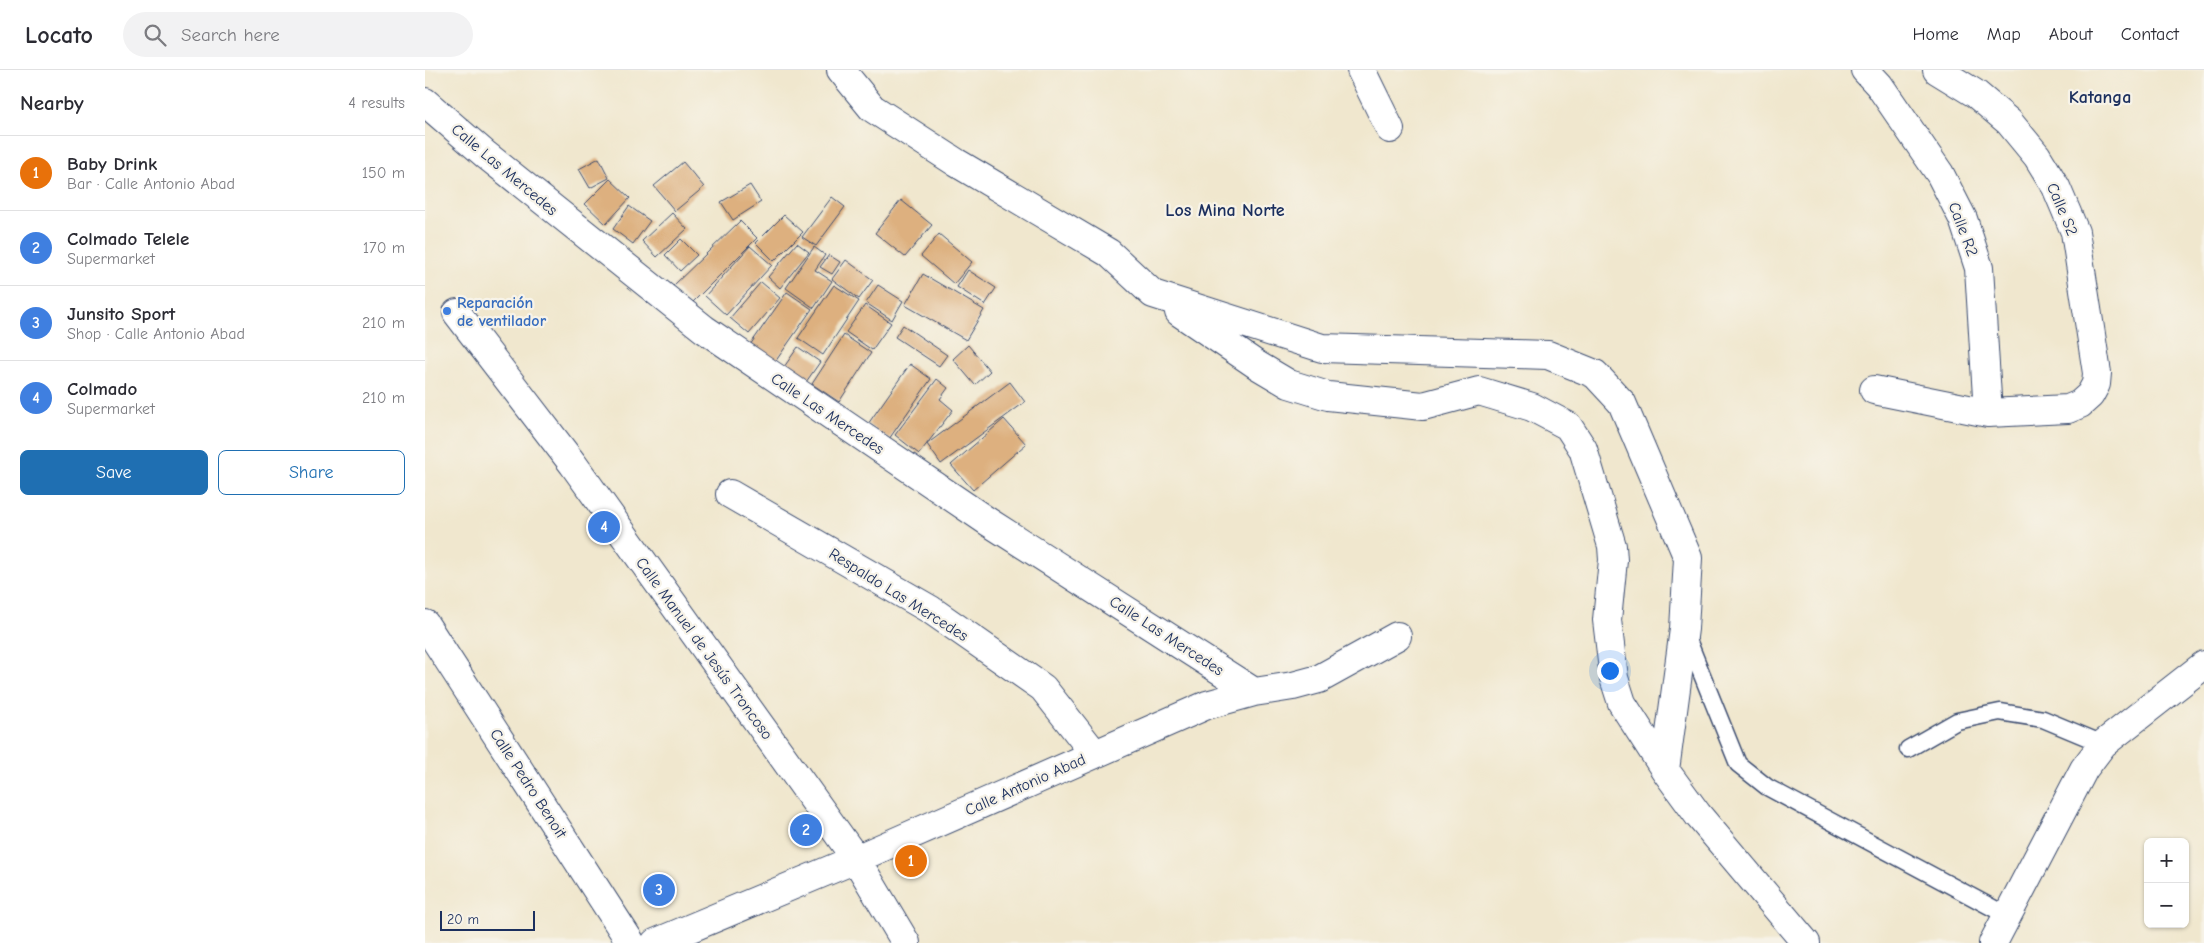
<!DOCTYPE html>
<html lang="en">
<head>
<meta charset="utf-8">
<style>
	body { margin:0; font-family:"Comic Neue",sans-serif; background:#f2f2f3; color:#2b2b33 }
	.controls { position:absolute; right:15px; bottom:15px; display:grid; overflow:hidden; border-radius:8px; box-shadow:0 1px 4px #0004 }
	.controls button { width:45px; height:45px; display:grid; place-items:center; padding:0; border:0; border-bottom:1px solid #e1e1e2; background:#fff; color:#2b2b33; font:25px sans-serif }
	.scale { position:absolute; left:15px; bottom:12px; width:95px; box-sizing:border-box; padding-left:5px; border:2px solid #1b2f5e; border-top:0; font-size:14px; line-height:18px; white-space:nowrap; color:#1b2f5e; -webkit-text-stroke:4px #f7f3e8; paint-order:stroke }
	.you { position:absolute; left:1184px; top:600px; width:18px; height:18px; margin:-12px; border:4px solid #fff; border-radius:50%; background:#1a73e8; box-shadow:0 0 0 8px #1a73e833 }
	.badge { display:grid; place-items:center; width:32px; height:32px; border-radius:50%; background:#1f6fb2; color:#fff; font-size:16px; font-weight:700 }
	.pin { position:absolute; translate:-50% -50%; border:2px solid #fff; box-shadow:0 1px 5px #0006 }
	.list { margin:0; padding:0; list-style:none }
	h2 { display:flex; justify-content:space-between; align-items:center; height:65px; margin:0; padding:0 20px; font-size:21px }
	h2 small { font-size:16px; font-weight:400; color:#7c7c81 }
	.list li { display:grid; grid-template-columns:32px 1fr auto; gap:15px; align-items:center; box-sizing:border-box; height:75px; padding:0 20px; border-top:1px solid #e1e1e2 }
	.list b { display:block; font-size:19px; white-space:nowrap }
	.list p { margin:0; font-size:16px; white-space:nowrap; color:#7c7c81 }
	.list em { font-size:16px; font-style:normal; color:#7c7c81 }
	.actions { display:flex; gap:10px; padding:15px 20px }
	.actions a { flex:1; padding:11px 0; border:1px solid #1f6fb2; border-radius:8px; text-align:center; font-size:18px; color:#1f6fb2 }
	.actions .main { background:#1f6fb2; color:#fff }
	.icon { flex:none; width:28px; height:28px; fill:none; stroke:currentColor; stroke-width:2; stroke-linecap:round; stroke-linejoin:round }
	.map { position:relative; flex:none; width:1779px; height:873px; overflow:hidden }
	header { display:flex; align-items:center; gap:30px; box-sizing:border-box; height:70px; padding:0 25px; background:#fff; border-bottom:1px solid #e1e1e2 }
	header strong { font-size:24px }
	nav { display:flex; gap:28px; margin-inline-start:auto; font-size:18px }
	.search { width:350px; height:45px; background:#f2f2f3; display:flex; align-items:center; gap:12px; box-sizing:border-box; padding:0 18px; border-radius:28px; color:#7c7c81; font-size:19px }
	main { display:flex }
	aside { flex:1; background:#fff }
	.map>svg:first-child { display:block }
	.building { fill:#ddb07f }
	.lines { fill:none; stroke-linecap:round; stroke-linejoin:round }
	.service-casing { stroke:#3b4b6f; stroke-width:19 }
	.minor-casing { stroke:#3b4b6f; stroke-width:30 }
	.service { stroke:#fff; stroke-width:16 }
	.minor { stroke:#fff; stroke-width:28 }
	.shop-dot { fill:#3f7fe0; stroke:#f7f3e8; stroke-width:2 }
	.labels { text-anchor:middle; stroke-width:4.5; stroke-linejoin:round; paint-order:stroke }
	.street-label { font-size:16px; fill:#1b2f5e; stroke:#f7f3e8 }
	.shop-label { font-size:16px; font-weight:bold; fill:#366cbe; stroke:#f7f3e8; text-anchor:start }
	.neighbourhood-label { font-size:18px; font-weight:bold; fill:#1b2f5e; stroke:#f7f3e8 }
</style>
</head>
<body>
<header>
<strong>Locato</strong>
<div class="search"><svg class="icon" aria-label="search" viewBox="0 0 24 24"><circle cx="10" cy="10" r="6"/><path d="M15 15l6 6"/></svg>Search here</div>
<nav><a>Home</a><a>Map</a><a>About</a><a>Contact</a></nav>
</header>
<main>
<aside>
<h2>Nearby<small>4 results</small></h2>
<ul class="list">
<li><span class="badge" style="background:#e8710a">1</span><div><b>Baby Drink</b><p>Bar · Calle Antonio Abad</p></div><em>150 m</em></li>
<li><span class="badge" style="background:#3f7fe0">2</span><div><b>Colmado Telele</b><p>Supermarket</p></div><em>170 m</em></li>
<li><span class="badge" style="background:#3f7fe0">3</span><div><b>Junsito Sport</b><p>Shop · Calle Antonio Abad</p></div><em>210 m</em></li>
<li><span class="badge" style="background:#3f7fe0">4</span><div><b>Colmado</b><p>Supermarket</p></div><em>210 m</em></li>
</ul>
<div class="actions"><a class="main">Save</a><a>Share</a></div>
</aside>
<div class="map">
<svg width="1779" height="873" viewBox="0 0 1779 873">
	<rect width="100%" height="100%" fill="#f7f3e8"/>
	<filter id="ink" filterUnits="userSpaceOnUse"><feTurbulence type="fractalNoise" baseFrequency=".02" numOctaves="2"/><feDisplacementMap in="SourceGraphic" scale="10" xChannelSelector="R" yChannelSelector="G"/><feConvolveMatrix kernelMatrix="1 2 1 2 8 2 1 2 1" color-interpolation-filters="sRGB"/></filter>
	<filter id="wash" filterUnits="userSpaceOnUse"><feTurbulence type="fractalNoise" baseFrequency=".0096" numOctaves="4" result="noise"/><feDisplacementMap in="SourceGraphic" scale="20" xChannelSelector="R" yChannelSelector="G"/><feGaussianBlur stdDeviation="1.12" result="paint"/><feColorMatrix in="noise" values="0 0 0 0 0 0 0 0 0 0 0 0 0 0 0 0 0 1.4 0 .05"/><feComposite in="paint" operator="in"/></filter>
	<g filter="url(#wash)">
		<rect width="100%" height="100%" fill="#f0e7ce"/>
		<g id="blocks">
			<path class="building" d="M174,88L184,108L165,118L154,99Z
				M258,92L279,117L250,141L229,116Z
				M185,109L205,128L181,154L160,134Z
				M325,115L336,132L308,150L296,132Z
				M407,127L420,137L391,176L377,167Z
				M476,130L507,155L480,187L450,163Z
				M204,136L225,151L208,174L188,159Z
				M247,143L262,159L232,187L217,171Z
				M359,145L378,162L349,191L331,173Z
				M315,151L332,168L266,234L248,216Z
				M514,164L547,192L529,214L496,186Z
				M256,169L272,185L255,201L240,185Z
				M372,173L384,182L355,218L343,207Z
				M325,176L347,195L301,245L280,226Z
				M389,177L400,185L390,200L407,211L389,238L361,218Z
				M404,185L415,192L407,204L395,197Z
				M421,190L448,210L434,229L407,209Z
				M543,200L571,218L560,235L532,217Z
				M498,204L559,240L541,270L480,235Z
				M336,212L355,228L324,264L305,248Z
				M409,215L434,231L398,285L373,268Z
				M453,215L478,231L467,250L441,233Z
				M362,222L387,239L350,292L325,275Z
				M440,235L466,253L447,280L421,262Z
				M478,255L522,285L514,296L470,267Z
				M419,265L446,283L414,332L387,314Z
				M543,275L565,301L550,315L528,289Z
				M373,277L395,292L381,312L359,297Z
				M485,294L506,309L464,369L443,354Z
				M512,309L523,318L515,329L528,340L494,384L470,365Z
				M585,312L600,332L516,394L502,374Z
				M579,349L601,374L548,420L526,395Z"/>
		</g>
	</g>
	<g filter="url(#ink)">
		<use href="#blocks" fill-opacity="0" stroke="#3b4b6f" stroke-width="1"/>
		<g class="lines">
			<defs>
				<path id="service" d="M1261,565L1313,694L1342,717L1581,845
					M1483,679L1532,651L1575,642L1618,649L1678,674"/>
				<path id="minor" d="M416,0L447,38L532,93L684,183L728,224L897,278L1123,285L1170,304L1197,333L1263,488L1259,559L1240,700L1273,745L1381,873
					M936,0L965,59
					M1440,0L1454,15L1515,104L1538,149L1554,198L1563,343
					M0,32L61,85L279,259L562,451L829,622
					M754,242L832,295L864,314L903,326L998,336L1054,321L1107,337L1143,356L1158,379L1187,476L1188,490L1182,550L1189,608L1197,633L1240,700
					M32,243L148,394L431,789L481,873
					M1449,320L1563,343L1643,339L1655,334L1665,325L1671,314L1672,303L1650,162L1631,117L1612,86L1584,52L1551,24L1512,0
					M305,424L506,540L618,618L669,683
					M0,554L206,873
					M230,873L431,789L782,635L829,622L868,616L894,609L972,566
					M1568,873L1659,699L1678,674L1779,595"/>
			</defs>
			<use href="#service" class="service-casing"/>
			<use href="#minor" class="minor-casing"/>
			<use href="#service" class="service"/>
			<use href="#minor" class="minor"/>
		</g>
	</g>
	<circle class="shop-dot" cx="22" cy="241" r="5"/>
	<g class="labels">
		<g class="street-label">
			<text transform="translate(80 99) rotate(40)" y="6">Calle Las Mercedes</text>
			<text transform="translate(1638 139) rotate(67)" y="6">Calle S2</text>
			<text transform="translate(1539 159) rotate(69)" y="6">Calle R2</text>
			<text transform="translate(403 343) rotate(34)" y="6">Calle Las Mercedes</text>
			<text transform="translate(474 524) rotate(32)" y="6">Respaldo Las Mercedes</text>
			<text transform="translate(742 565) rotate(33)" y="6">Calle Las Mercedes</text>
			<text transform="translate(280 578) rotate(54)" y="6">Calle Manuel de Jesús Troncoso</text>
			<text transform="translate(104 713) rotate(57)" y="6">Calle Pedro Benoit</text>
			<text transform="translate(600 714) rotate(-24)" y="6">Calle Antonio Abad</text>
		</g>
		<g class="shop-label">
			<text x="32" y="238">Reparación<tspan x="32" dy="18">de ventilador</tspan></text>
		</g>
		<g class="neighbourhood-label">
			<text x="1675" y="33">Katanga</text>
			<text x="800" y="146">Los Mina Norte</text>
		</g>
	</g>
</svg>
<div class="controls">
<button>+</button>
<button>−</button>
</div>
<div class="scale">20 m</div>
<div class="you"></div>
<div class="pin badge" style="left:486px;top:791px;background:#e8710a">1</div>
<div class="pin badge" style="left:381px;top:760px;background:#3f7fe0">2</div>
<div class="pin badge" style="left:234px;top:820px;background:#3f7fe0">3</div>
<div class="pin badge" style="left:179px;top:457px;background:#3f7fe0">4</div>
</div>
</main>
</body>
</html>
